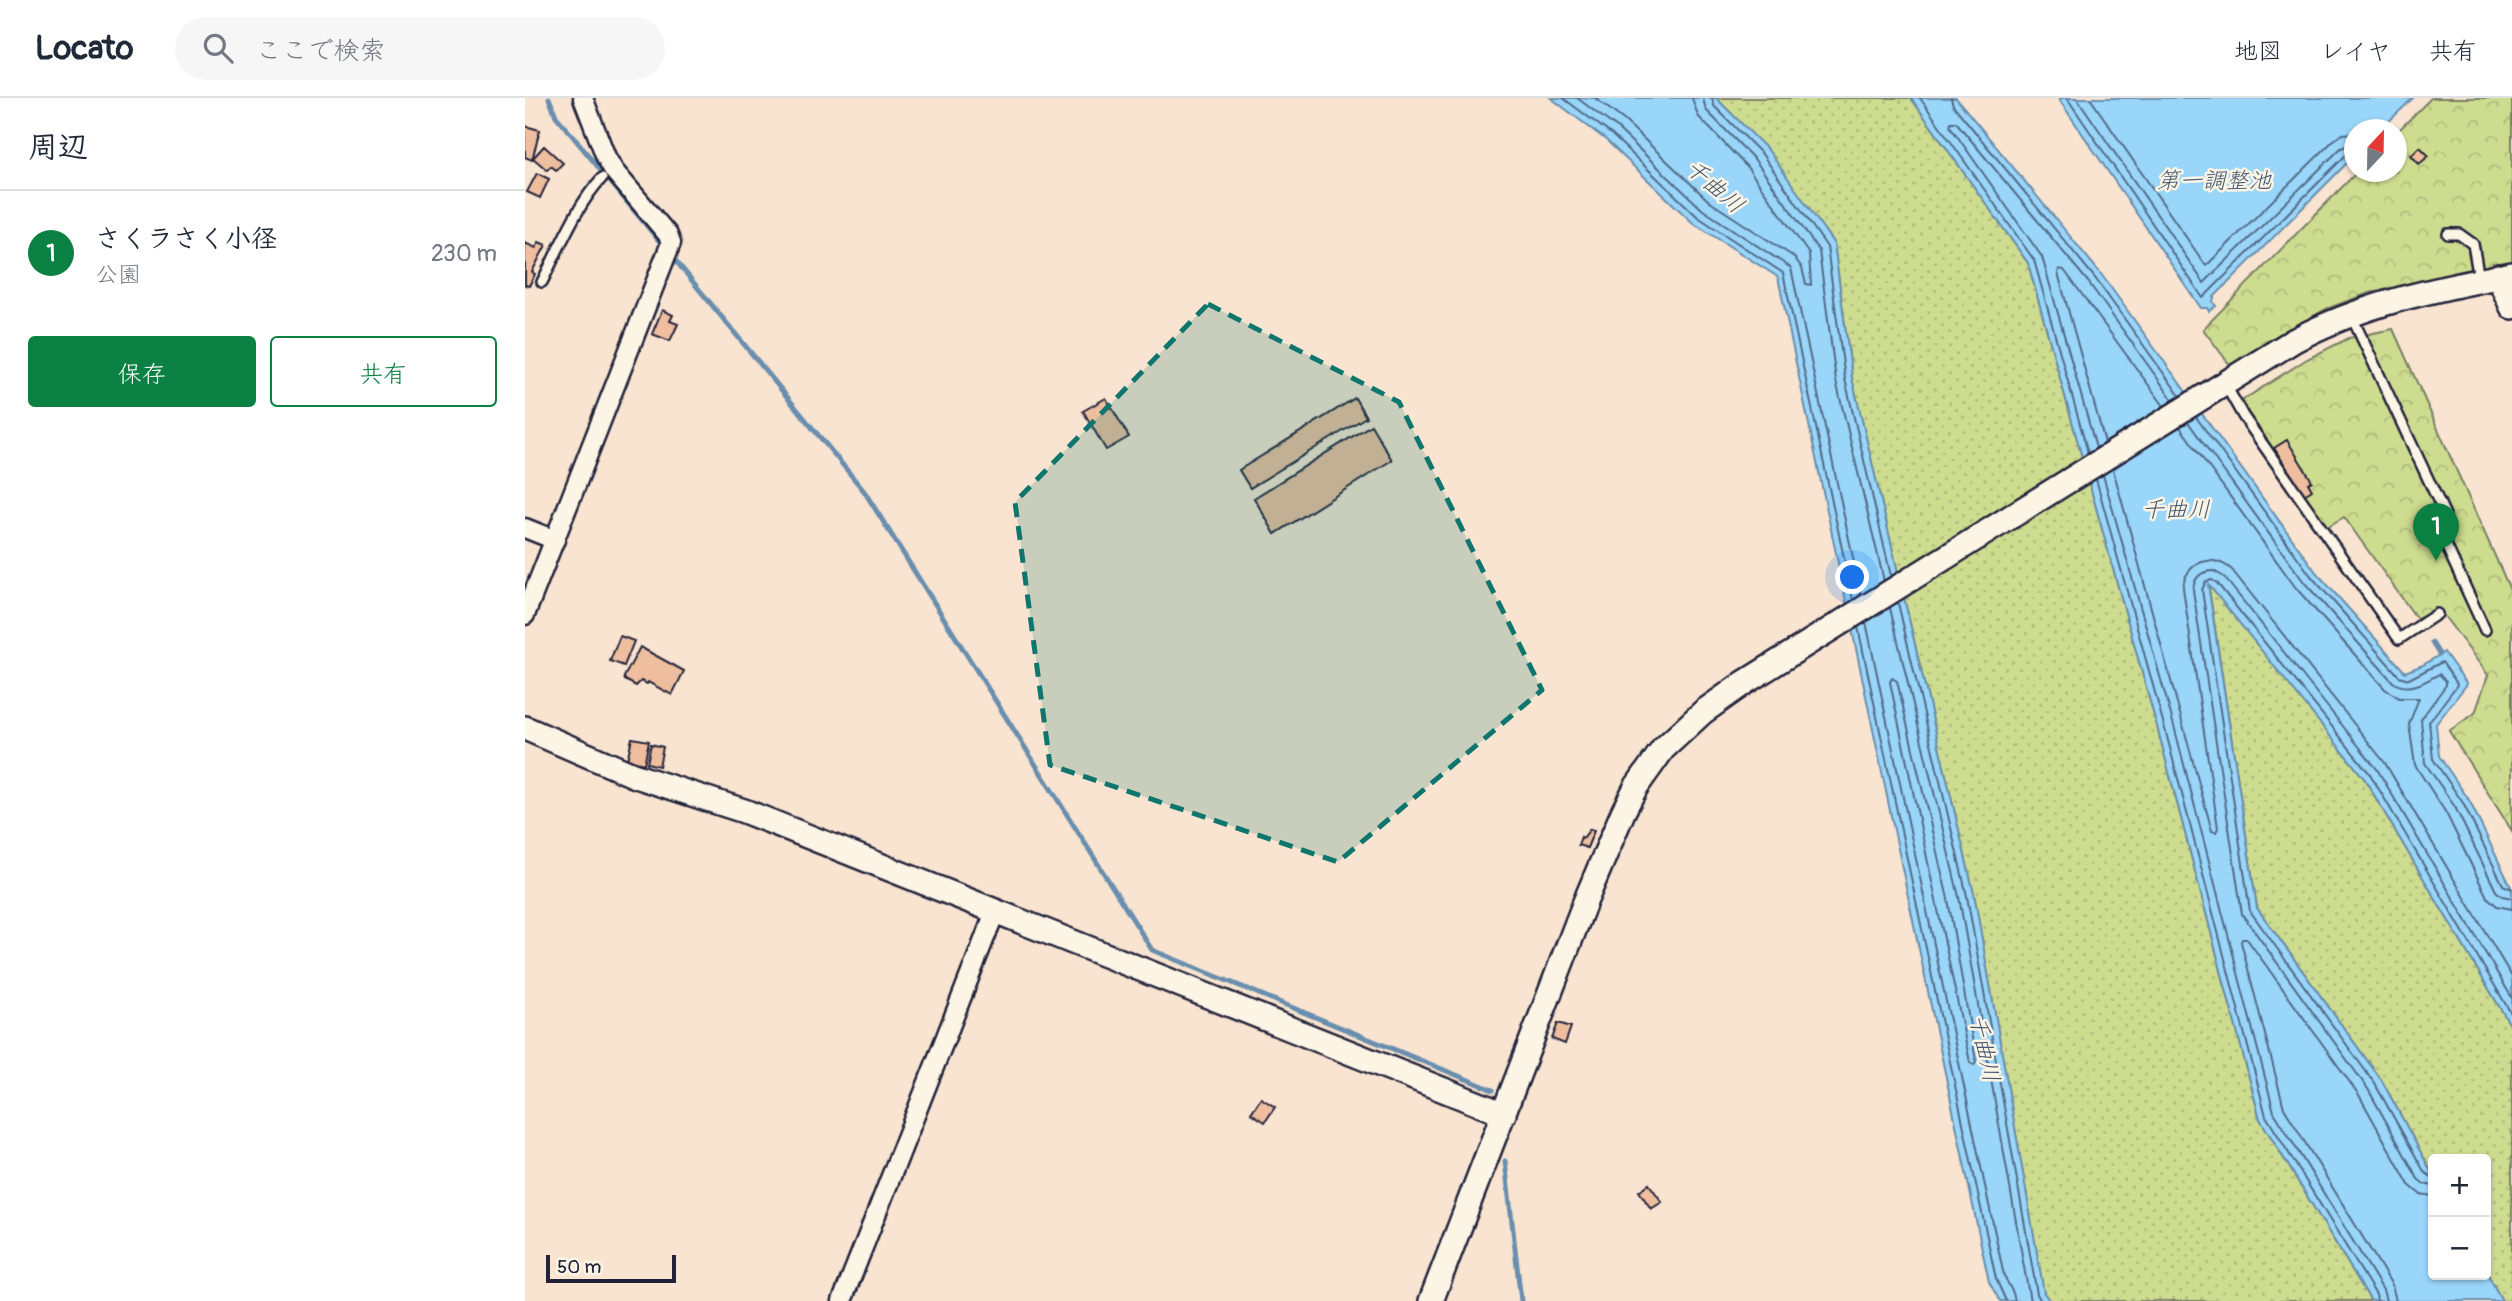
<!DOCTYPE html>
<html lang="ja">
<head>
<meta charset="utf-8">
<style>
	body { margin:0; font-family:Pangolin,"Klee One",sans-serif; background:#f6f6f7; color:#1f2937 }
	.controls { position:absolute; right:21px; bottom:21px; display:grid; overflow:hidden; border-radius:7px; box-shadow:0 2px 5px #0004 }
	.controls button { width:63px; height:63px; display:grid; place-items:center; padding:0; border:0; border-bottom:2px solid #e0e1e3; background:#fff; color:#1f2937; font:35px sans-serif }
	.compass { position:absolute; left:1819px; top:21px; width:63px; height:63px; border-radius:50%; background:#fff; box-shadow:0 2px 5px #0004; rotate:22deg }
	.scale { position:absolute; left:21px; bottom:18px; width:130px; box-sizing:border-box; padding-left:7px; border:4px solid #22223b; border-top:0; font-size:19px; line-height:24px; white-space:nowrap; color:#22223b; -webkit-text-stroke:5px #fcf5e5; paint-order:stroke }
	.you { position:absolute; left:1328px; top:480px; width:24px; height:24px; margin:-18px; border:5px solid #fff; border-radius:50%; background:#1a73e8; box-shadow:0 0 0 10px #1a73e833 }
	.badge { display:grid; place-items:center; width:46px; height:46px; border-radius:50%; background:#0b8043; color:#fff; font-size:23px; font-weight:700 }
	.pin { position:absolute; translate:-50% -58px; filter:drop-shadow(0 2px 4px #0008) }
	.pin::after { content:''; position:absolute; top:37px; width:24px; height:21px; background:inherit; clip-path:polygon(0 0,100% 0,50% 100%) }
	.list { margin:0; padding:0; list-style:none }
	h2 { display:flex; justify-content:space-between; align-items:center; height:91px; margin:0; padding:0 28px; font-size:30px }
	h2 small { font-size:23px; font-weight:400; color:#747a83 }
	.list li { display:grid; grid-template-columns:46px 1fr auto; gap:21px; align-items:center; box-sizing:border-box; height:126px; padding:0 28px; border-top:2px solid #e0e1e3 }
	.list b { display:block; font-size:26px; white-space:nowrap }
	.list p { margin:0; font-size:23px; white-space:nowrap; color:#747a83 }
	.list em { font-size:23px; font-style:normal; color:#747a83 }
	.actions { display:flex; gap:14px; padding:21px 28px }
	.actions a { flex:1; padding:16px 0; border:2px solid #0b8043; border-radius:7px; text-align:center; font-size:24px; color:#0b8043 }
	.actions .main { background:#0b8043; color:#fff }
	.icon { flex:none; width:38px; height:38px; fill:none; stroke:currentColor; stroke-width:2; stroke-linecap:round; stroke-linejoin:round }
	.map { position:relative; flex:none; width:1987px; height:1203px; overflow:hidden }
	header { display:flex; align-items:center; gap:42px; box-sizing:border-box; height:98px; padding:0 35px; background:#fff; border-bottom:2px solid #e0e1e3 }
	header strong { font-size:33px }
	nav { display:flex; gap:38px; margin-inline-start:auto; font-size:24px }
	.search { width:490px; height:63px; background:#f6f6f7; display:flex; align-items:center; gap:18px; box-sizing:border-box; padding:0 24px; border-radius:38px; color:#747a83; font-size:26px }
	main { display:flex }
	aside { flex:1; background:#fff }
	.map>svg:first-child { display:block }
	.grass { fill:url(#grass-dots); stroke:#787f65; stroke-width:2 }
	.park { fill:url(#park-crowns); stroke:#787f65; stroke-width:2 }
	.water { fill:#99d6fa; stroke:#698eae; stroke-width:2 }
	.lines { fill:none; stroke-linecap:round; stroke-linejoin:round }
	.shore { stroke:#526a87; stroke-width:2 }
	.stream { stroke:#698eae; stroke-width:5 }
	.building { fill:#eebe9e; stroke:#22223b; stroke-width:2 }
	.service-casing { stroke:#22223b; stroke-width:14 }
	.minor-casing { stroke:#22223b; stroke-width:23 }
	.tertiary-casing { stroke:#22223b; stroke-width:28 }
	.service { stroke:#fcf5e5; stroke-width:9 }
	.minor { stroke:#fcf5e5; stroke-width:18 }
	.tertiary { stroke:#fcf5e5; stroke-width:23 }
	.marked { fill:#0f766e; fill-opacity:0.2; stroke:#0f766e; stroke-width:5; stroke-dasharray:14 9; stroke-linejoin:round }
	.labels { text-anchor:middle; stroke-width:5; stroke-linejoin:round; paint-order:stroke }
	.water-label { font-size:23px; font-style:italic; fill:#465874; stroke:#fcf5e5 }
</style>
</head>
<body>
<header>
<strong>Locato</strong>
<div class="search"><svg class="icon" aria-label="search" viewBox="0 0 24 24"><circle cx="10" cy="10" r="6"/><path d="M15 15l6 6"/></svg>ここで検索</div>
<nav><a>地図</a><a>レイヤ</a><a>共有</a></nav>
</header>
<main>
<aside>
<h2>周辺<small></small></h2>
<ul class="list">
<li><span class="badge">1</span><div><b>さくラさく小径</b><p>公園</p></div><em>230 m</em></li>
</ul>
<div class="actions"><a class="main">保存</a><a>共有</a></div>
</aside>
<div class="map">
<svg width="1987" height="1203" viewBox="0 0 1987 1203">
	<defs>
		<pattern id="grass-dots" width="8" height="8" patternUnits="userSpaceOnUse" patternTransform="scale(1.75)"><rect width="8" height="8" fill="#cedc8f"/><path d="M2 2h.1M6 6h.1" fill="none" stroke="#b1bc7c" stroke-width="1.8" stroke-linecap="round"/></pattern>
		<pattern id="park-crowns" width="20" height="18" patternUnits="userSpaceOnUse" patternTransform="scale(1.75)"><rect width="20" height="18" fill="#cedc8f"/><path d="M2 6a3 3 0 1 1 6 0M12 15a3 3 0 1 1 6 0" fill="none" stroke="#b1bc7c"/></pattern>
	</defs>
	<rect width="100%" height="100%" fill="#f8e4d0"/>
	<filter id="ink" filterUnits="userSpaceOnUse"><feTurbulence type="fractalNoise" baseFrequency=".0143" numOctaves="2"/><feDisplacementMap in="SourceGraphic" scale="14" xChannelSelector="R" yChannelSelector="G"/><feConvolveMatrix kernelMatrix="1 2 1 2 8 2 1 2 1" color-interpolation-filters="sRGB"/></filter>
	<g filter="url(#ink)">
		<path class="grass" d="M1191,0H1386L1503,165L1633,632L1735,1021L1846,1203H1525L1519,1196L1449,796L1327,280L1309,146L1242,52Z
			M1683,484L1839,680L1987,930V1203H1977L1961,1173V1061H1908V1077L1857,983L1732,810Z"/>
		<path class="park" d="M1906,0H1987V167L1844,195L1801,211L1705,267L1678,231L1832,74H1871L1872,34Z
			M1868,231L1987,496V733L1924,633L1950,615L1963,577L1914,511L1892,521L1819,419L1800,430L1719,308L1718,302L1782,261L1824,240Z"/>
		<path class="water" d="M1026,0H1191L1243,52L1309,146L1327,280L1449,796L1519,1195L1525,1203H1475L1464,1184L1253,179L1168,125L1081,42Z
			M1386,0H1431L1576,176L1791,474L1880,574L1898,567L1919,554L1942,586L1911,626L1914,658L1944,702L1987,791V930L1839,680L1683,486L1732,810L1857,983L1908,1077V1177H1961V1173L1977,1203H1846L1735,1021L1633,632L1503,165Z
			M1533,0H1888L1856,31L1829,32V58L1689,199L1688,204L1691,208L1684,213L1682,210H1676Z"/>
		<g class="lines">
			<path class="shore" d="M1038,0L1086,36L1173,119L1258,175L1328,502
				M1052,0L1092,30L1178,112L1266,170L1336,497
				M1070,0L1100,23L1185,104L1269,159L1277,170L1281,186L1286,187L1284,156L1222,69L1173,18L1167,0
				M1178,0L1181,12L1230,62L1294,153L1311,283L1359,483
				M1187,0L1189,8L1237,56L1302,149L1320,281L1366,478
				M1395,0L1509,162L1563,355
				M1426,0L1428,7L1570,180L1655,298
				M1542,0L1678,200L1822,56L1829,54
				M1552,0L1679,185L1816,50L1829,45
				M1565,0L1681,168L1809,42L1818,36L1829,35
				M1671,319L1786,478L1874,578L1884,581L1917,564L1931,584L1932,587L1904,624L1908,661L1938,705L1978,787L1987,791
				M1663,324L1779,484L1868,584C1883,595 1900,584 1914,576L1921,583V587L1896,621L1900,665L1930,709L1971,793L1977,798L1987,800
				M1655,329L1771,490L1860,591L1874,600H1894L1884,626L1890,667L1921,715L1962,799L1972,808L1987,811
				M1580,345L1533,175L1534,171L1539,172L1639,308
				M1571,350L1517,159L1425,28L1426,24H1431L1564,185L1648,302
				M1588,371L1687,733L1691,734L1693,730L1658,490C1660,464 1687,454 1707,472L1860,665L1987,879
				M1578,377L1649,628L1749,1014L1858,1192L1861,1203
				M1571,381L1640,631L1741,1018L1851,1197L1852,1203
				M1373,505L1442,798L1512,1196L1516,1203
				M1365,510L1434,799L1505,1203
				M1341,524L1479,1178L1488,1195L1490,1203
				M1333,529L1471,1181L1481,1203
				M1367,580L1372,583L1423,801L1451,963L1449,967L1445,964L1365,584Z
				M1908,1079L1900,1075L1850,986L1725,813L1677,492L1681,483L1687,482L1692,485L1845,676L1987,917
				M1908,1088L1899,1086L1893,1081L1843,991L1717,816L1668,492C1669,480 1676,473 1689,473L1699,479L1852,671L1987,900
				M1871,1203L1867,1187L1759,1010L1716,844L1717,841H1722L1834,997L1884,1087L1895,1096L1908,1098"/>
			<path class="stream" d="M24,0L31,18L140,150
				M146,157L339,393L627,852L968,992
				M1907,545L1914,556
				M980,1063L996,1203"/>
		</g>
		<path class="building" d="M0,28L15,32L7,62L0,59Z
			M19,48L38,65L31,72L26,68L22,72L8,60Z
			M1895,49L1904,58L1894,66L1886,57Z
			M12,75L24,81L15,100L2,94Z
			M14,144L21,147L7,174L10,176L4,188L0,187V145L11,150Z
			M137,212L148,217L145,223L153,226L145,243L127,236Z
			M581,300L604,339L581,352L558,313Z
			M830,300L841,319L725,390L714,372Z
			M846,327L867,362L750,436L729,400Z
			M1762,342L1787,383L1783,385L1787,392L1779,397L1749,350Z
			M95,538L109,543L99,568L85,563Z
			M115,549L159,573L147,597L123,584L122,586L116,583L111,588L100,582L99,579Z
			M107,640L124,643L119,666L102,662Z
			M126,646L138,649L134,668L122,665Z
			M1065,731L1069,733L1062,750L1053,747L1056,739L1058,740Z
			M1033,925L1046,929L1040,946L1027,941Z
			M736,1000L750,1009L740,1024L726,1015Z
			M1124,1086L1137,1104L1126,1111L1114,1093Z"/>
		<g class="lines">
			<defs>
				<path id="service" d="M1923,136H1934L1948,146L1954,181
					M17,184C34,151 52,106 77,80
					M1826,217L1920,417L1914,432L1960,532
					M1700,286L1718,318L1874,541L1912,516"/>
				<path id="minor" d="M0,430L30,442
					M0,517L146,145L143,137L89,73L81,59L58,0
					M317,1203L470,814"/>
				<path id="tertiary" d="M1973,178L1987,209
					M0,630L108,677L219,713L979,1016
					M906,1203L1060,804L1098,714L1111,689L1138,651L1178,614L1219,585L1768,243C1836,206 1911,191 1987,176"/>
			</defs>
			<use href="#service" class="service-casing"/>
			<use href="#minor" class="minor-casing"/>
			<use href="#tertiary" class="tertiary-casing"/>
			<use href="#service" class="service"/>
			<use href="#minor" class="minor"/>
			<use href="#tertiary" class="tertiary"/>
		</g>
	</g>
	<path class="marked" d="M683,206L874,304L1017,592L813,764L525,667L490,404Z"/>
	<g class="labels">
		<g class="water-label">
			<text x="1689" y="90">第一調整池</text>
			<text transform="translate(1190 88) rotate(41)" y="8">千曲川</text>
			<text x="1651" y="419">千曲川</text>
			<text transform="translate(1460 950) rotate(77)" y="8">千曲川</text>
		</g>
	</g>
</svg>
<div class="controls">
<button>+</button>
<button>−</button>
</div>
<svg class="compass" viewBox="-18 -18 36 36"><path d="M0-13l5 13h-10z" fill="#e53935"/><path d="M0 13l5-13h-10z" fill="#747a83"/></svg>
<div class="scale">50 m</div>
<div class="you"></div>
<div class="pin badge" style="left:1911px;top:463px">1</div>
</div>
</main>
</body>
</html>
